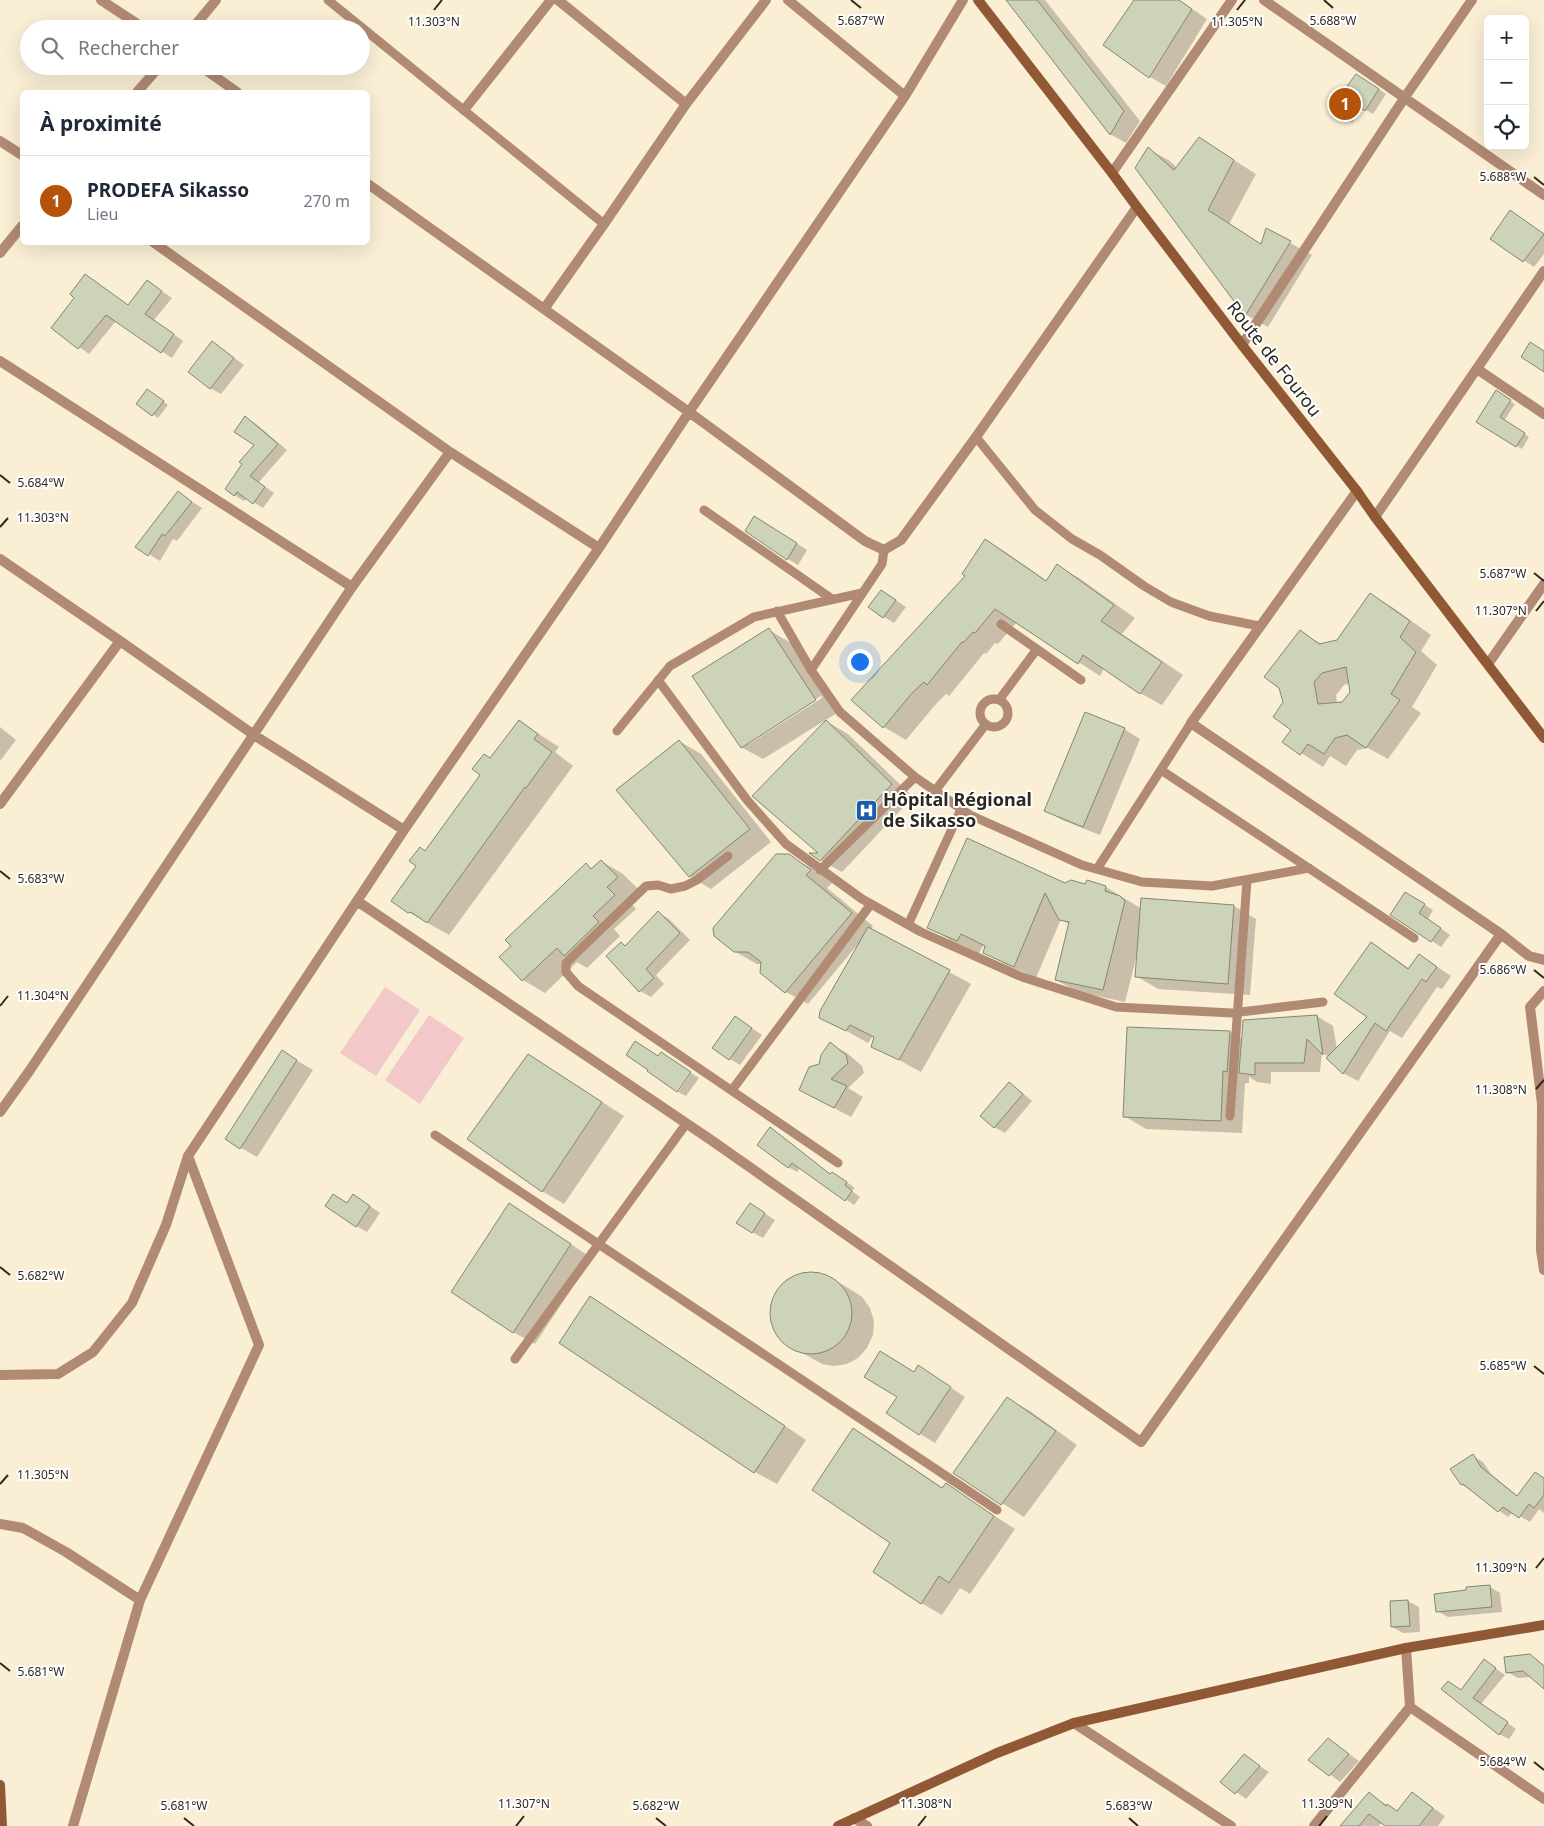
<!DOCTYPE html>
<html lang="fr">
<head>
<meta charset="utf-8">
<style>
	body { margin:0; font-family:"Noto Sans",sans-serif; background:#f6f6f7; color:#1f2937 }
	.controls { position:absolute; right:15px; top:15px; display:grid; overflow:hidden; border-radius:8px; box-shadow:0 5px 20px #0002 }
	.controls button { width:45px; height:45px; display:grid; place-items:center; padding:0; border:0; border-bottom:1px solid #e0e1e3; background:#fff; color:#1f2937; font:25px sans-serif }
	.you { position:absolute; left:859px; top:661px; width:18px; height:18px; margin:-12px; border:4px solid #fff; border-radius:50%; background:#1a73e8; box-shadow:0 0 0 8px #1a73e833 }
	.badge { display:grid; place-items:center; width:32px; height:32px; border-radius:50%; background:#b45309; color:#fff; font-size:16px; font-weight:700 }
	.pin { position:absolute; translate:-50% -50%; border:2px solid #fff; box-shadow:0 1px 5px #0006 }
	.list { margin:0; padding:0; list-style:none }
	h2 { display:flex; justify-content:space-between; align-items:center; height:65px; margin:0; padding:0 20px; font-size:21px }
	h2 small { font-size:16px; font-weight:400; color:#747a83 }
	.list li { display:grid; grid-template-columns:32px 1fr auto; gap:15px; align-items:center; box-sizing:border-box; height:90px; padding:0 20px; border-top:1px solid #e0e1e3 }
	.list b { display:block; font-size:19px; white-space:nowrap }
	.list p { margin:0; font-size:16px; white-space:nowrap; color:#747a83 }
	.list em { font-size:16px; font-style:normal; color:#747a83 }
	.icon { flex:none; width:28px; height:28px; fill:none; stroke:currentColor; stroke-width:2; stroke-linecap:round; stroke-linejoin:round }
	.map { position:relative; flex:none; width:1544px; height:1826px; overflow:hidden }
	.search { position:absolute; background:#fff; box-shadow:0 5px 20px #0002; left:20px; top:20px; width:350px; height:55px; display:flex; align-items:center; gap:12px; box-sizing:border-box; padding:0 18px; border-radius:28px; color:#747a83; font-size:19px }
	.panel { position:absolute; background:#fff; box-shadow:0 5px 20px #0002; left:20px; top:90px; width:350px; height:155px; border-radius:8px }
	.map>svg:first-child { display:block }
	.green { fill:#f3c8c8 }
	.shadow { fill:#0003; fill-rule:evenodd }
	.building { fill:#ccd3b9; stroke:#828870; fill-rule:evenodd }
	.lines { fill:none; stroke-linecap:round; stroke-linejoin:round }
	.lane { stroke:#b18a73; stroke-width:9 }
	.street { stroke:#b18a73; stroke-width:10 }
	.secondary { stroke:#905835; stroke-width:10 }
	.ticks { fill:none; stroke:#2e2920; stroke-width:2 }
	.labels { text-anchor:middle; stroke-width:4; stroke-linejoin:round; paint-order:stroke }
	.street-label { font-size:18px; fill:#2e2920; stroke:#fff }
	.poi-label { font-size:18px; font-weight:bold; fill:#2e2920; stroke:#fff; text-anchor:start }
	.ticks-label { font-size:12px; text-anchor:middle; fill:#2e2920; stroke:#fff; stroke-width:4; stroke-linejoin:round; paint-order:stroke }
</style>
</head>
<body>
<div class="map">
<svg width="1544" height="1826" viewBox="0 0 1544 1826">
	<rect width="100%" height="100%" fill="#faeed5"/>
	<path class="green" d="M385,987L420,1010L376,1076L340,1053Z
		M429,1015L464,1038L420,1104L385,1080Z"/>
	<path class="shadow" d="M1014,0H1045L1140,121L1126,143L1110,134Z
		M1135,0H1179L1207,19L1166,86L1150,77L1105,45Z
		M1364,79L1386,94L1373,114L1363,108L1352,123L1345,119Z
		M1199,138L1256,174L1229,224L1262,245L1290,243L1312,255L1268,327L1246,315L1136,168L1148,149L1170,161L1177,168Z
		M1511,211L1544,234V254L1534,267L1492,239Z
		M148,282L172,298L154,320L183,341L172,358L116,321L89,354L53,328L129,306Z
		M212,342L244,365L221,394L210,388Z
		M152,393L168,405L158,418L138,403Z
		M1501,395L1515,404L1504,421L1529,437L1522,449L1478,421Z
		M245,418L255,423L287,450L259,482L274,493L263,508L247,498L244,501L234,495L255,444Z
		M178,493L202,508L177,541L173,539L160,561L137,547Z
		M765,523L807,550L798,565L788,559Z
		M986,540L1007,553L1047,581L1057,566L1079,578L1135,618L1122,634L1183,675L1162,705L1140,693L1104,668L1100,676L1017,622L998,644L995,643L986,654L984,653L949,696L946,694L935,705L906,740L884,727Z
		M882,591L906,607L894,623L884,617Z
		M1371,595L1392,607L1431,635L1421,651L1437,665L1412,707L1421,713L1388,759L1368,748L1357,750L1346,766L1330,756L1323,767L1284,742L1292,729L1284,703L1300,632L1322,644L1338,642ZM1350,683L1351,692L1343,703L1337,704L1336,695L1344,685Z
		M769,630L791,643L837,713L763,759L741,747ZM821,696L822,698L749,744V741Z
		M519,721L559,747L555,752L573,766L449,935L408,912L426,852Z
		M826,721L848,734L913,797L842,872L820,860Z
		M0,727L16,740L0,761Z
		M1124,729L1140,739L1100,835L1062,820L1045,810Z
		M679,741L701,754L771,842L711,889L689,876Z
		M788,855L811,868L832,883L827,888L873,926L871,929L971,984L921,1072L873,1046L875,1038L873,1036L868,1043L821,1017L859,943L808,1004L786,992L762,964H757L734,951Z
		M601,861L623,874L639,890L628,900L636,909L614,929L620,936L587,968L577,962L545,993L523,980L587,865L593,869Z
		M1088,881L1106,887L1142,909L1234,906L1256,919L1250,995L1158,989L1136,976L1137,954L1125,1002L1078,992L1056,980L1070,925L1061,919L1036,978L1007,965L985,952L986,947L983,946L979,953L950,940L929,927L1065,884L1086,886Z
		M1415,899L1433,910L1428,919L1450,935L1441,947L1392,914Z
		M658,912L669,919L690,940L656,975L664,984L651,997L640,991L622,944L626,946Z
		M1372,943L1410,969L1420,955L1451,976L1442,989L1437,987L1402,1038L1390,1031L1358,1081L1343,1073L1329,1057L1322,1053L1320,1072H1271V1084L1257,1082L1249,1077V1083H1245L1242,1133L1146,1129L1124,1116L1230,1032L1243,1040L1317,1016L1333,1026L1337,1049L1369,1017Z
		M736,1017L762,1035L740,1065L730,1059Z
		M830,1044L847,1053L862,1066L864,1073L848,1088L863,1097L851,1117L817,1099L820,1065Z
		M282,1052L313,1070L257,1157L226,1139Z
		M529,1055L624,1116L564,1204L542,1191Z
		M691,1073L699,1078L686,1096L678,1092Z
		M1009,1084L1019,1090L1032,1101L1005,1133L994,1127Z
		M779,1134L831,1175L841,1178L855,1188L852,1191L860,1197L854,1205L800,1168L797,1172L788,1167Z
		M364,1202L380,1213L367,1232L356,1226L348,1204Z
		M761,1211L775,1220L763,1238L752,1232Z
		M531,1218L592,1258L535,1344L513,1332Z
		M814,1273L827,1276L850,1289L862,1297L870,1308L874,1321L873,1335L867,1348L858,1358L847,1364L834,1366L822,1364L788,1345L779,1336L774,1325L772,1313L774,1301L779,1289L788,1281L801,1274Z
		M591,1298L613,1311L806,1440L777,1484L755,1472Z
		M914,1373L933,1376L965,1397L935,1443L920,1434Z
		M1008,1399L1030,1411L1077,1445L1024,1517L955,1473Z
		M854,1430L875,1442L944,1489L946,1485L1015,1529L970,1594L960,1588L942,1615L921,1603L892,1543Z
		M1473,1456L1483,1462L1491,1474L1519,1497L1544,1478V1513L1539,1509L1530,1522L1513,1512L1508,1517L1461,1484Z
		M1490,1587L1500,1593L1502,1612L1448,1617L1437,1611Z
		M1408,1601L1419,1607L1420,1632L1403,1633L1392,1627Z
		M1530,1656L1544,1665V1688L1532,1677L1518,1678L1507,1672Z
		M1484,1660L1505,1675L1481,1704L1516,1729L1509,1739L1499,1734L1448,1682L1462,1691Z
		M1328,1739L1359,1761L1340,1782L1309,1759Z
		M1244,1756L1269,1772L1246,1799L1222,1782Z
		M1412,1793L1445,1816L1438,1826H1388L1382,1822L1379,1826H1341L1369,1794L1398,1812Z"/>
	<path class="building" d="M1006,0H1037L1124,111L1110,135Z
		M1134,0H1179L1192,9L1149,78L1103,45Z
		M1356,74L1379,89L1365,111L1356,104L1344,120L1330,109Z
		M1199,137L1234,160L1208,210L1261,244L1266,228L1291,241L1245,316L1135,168L1148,147L1174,170Z
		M1510,210L1544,234L1523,262L1490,239Z
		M85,274L128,305L147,280L162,291L145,314L174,334L161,353L106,315L78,349L51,328L74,298L70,294Z
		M212,341L234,358L210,389L188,372Z
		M1530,342L1544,351V372L1521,357Z
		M147,389L164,401L152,416L136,404Z
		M1496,390L1511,400L1500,417L1525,433L1516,447L1476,422Z
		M245,416L278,444L250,476L265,487L253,504L237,492L234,496L225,489L242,464L239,462L254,445L234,432Z
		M178,491L192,502L165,536L162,534L148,556L135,547Z
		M754,516L797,543L787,560L745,531Z
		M985,539L1046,581L1057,564L1114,605L1101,621L1162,662L1140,694L1083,655L1078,664L995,609L975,633L973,632L964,642H962L927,685L924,682L913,692L883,728L851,700L965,576L962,574Z
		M881,590L896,600L883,618L868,607Z
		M1370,593L1410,621L1400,637L1416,652L1391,694L1400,700L1366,748L1347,735L1335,738L1324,754L1308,744L1300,755L1282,742L1291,730L1273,717L1283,702L1279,688L1264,677L1300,630L1319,644L1337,640ZM1346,667L1350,692L1342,702L1318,704L1314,682L1322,673Z
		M769,628L816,700L741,748L692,676Z
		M1085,712L1125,728L1083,827L1044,811Z
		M519,720L538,734L534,739L552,752L526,788L525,787L427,923L411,912L408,913L391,901L416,866L409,861L420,847L425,851L480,775L472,769L484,754L490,758Z
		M826,720L892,784L820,861L809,853H818L752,796Z
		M679,740L750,829L689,877L616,790Z
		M967,838L1065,883L1071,880L1085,884L1087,880L1106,886L1105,891L1120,896L1125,901L1103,990L1055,980L1069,922L1059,920L1045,893L1014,967L983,953L985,946L961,934L957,941L927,928Z
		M776,854H789L811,870L806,875L852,913L785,993L760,973L761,962L748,952H734L714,936L713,928Z
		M601,860L618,877L607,887L615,895L593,916L599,922L564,956L557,948L522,981L499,957L511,946L505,940L586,863L591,869Z
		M1405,892L1425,904L1419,913L1441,928L1431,942L1390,915Z
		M1141,898L1234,905L1228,984L1135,977Z
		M658,911L680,933L646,969L654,978L639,992L606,956L621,942L625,946Z
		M868,927L950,970L899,1060L871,1047L874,1037L850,1025L846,1031L819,1018L820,1011Z
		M1371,942L1408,969L1419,954L1437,967L1426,982L1422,979L1386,1031L1375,1023L1343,1074L1326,1058L1367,1017L1334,994Z
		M1317,1015L1323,1055L1307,1039L1304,1063H1255V1075L1239,1073L1243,1020Z
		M735,1016L752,1028L729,1060L712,1048Z
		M1127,1027L1230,1031L1227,1072L1223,1071L1221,1121L1123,1117Z
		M635,1041L658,1056L661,1052L691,1072L677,1092L647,1071L648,1070L626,1055Z
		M830,1042L846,1055L848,1063L831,1079L847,1086L834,1108L799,1090L809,1067L819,1064L821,1055Z
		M282,1050L297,1060L240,1149L225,1139Z
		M528,1054L602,1102L542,1192L467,1139Z
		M1009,1082L1023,1094L994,1128L980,1116Z
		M770,1127L830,1174L832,1172L847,1182L845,1185L852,1191L845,1201L792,1163L788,1168L757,1145Z
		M333,1194L347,1203L353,1194L370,1206L356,1227L325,1206Z
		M509,1203L571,1244L513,1333L451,1292Z
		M750,1203L765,1213L752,1233L736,1223Z
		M770 1313a41 41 0 1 1 82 0a41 41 0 1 1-82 0Z
		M590,1296L785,1426L754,1473L559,1343Z
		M880,1351L914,1372L918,1365L951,1387L919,1435L886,1413L897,1397L864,1377Z
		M1007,1397L1056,1431L1001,1505L953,1473Z
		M853,1428L942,1488L946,1483L994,1516L949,1583L939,1576L921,1604L873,1572L890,1543L812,1490Z
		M1473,1454L1481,1467L1517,1496L1535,1472L1544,1478V1495L1534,1508L1529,1504L1519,1518L1503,1507L1498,1512L1463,1484L1461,1485L1450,1469Z
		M1490,1585L1492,1607L1436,1612L1434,1594L1466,1590V1587Z
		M1408,1600L1410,1626L1391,1627L1390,1601Z
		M1530,1654L1544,1666V1689L1523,1671L1506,1673L1504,1657Z
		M1484,1659L1496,1668L1473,1698L1508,1722L1499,1735L1441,1689L1448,1681L1461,1690Z
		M1328,1738L1349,1754L1329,1776L1308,1760Z
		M1244,1754L1260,1766L1235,1794L1220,1782Z
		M1369,1792L1386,1806L1387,1804L1397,1811L1412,1792L1433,1808L1419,1826H1385L1369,1814L1359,1826H1340Z"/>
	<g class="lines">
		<path class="lane" d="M328,0L604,224
			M976,437L1035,510L1072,539L1100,555L1144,586L1171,602L1209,616L1259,626
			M704,510L832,599
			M777,611L811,670L840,712L915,777L970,815L1082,865L1142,882L1212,886L1309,868
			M1001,624L1081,680
			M811,670L882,564L884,550
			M658,680L747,800L786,844L862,899L921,932L1022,977L1116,1007L1232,1013L1323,1002
			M980 713a14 14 0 1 1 28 0a14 14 0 1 1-28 0Z
			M999,700L1037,649
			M617,731L670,666L754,617L862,593
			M1161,770L1414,938
			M935,791L986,724
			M728,856L697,880L685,886L671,889L658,885L646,886L566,963V972L578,986L838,1163
			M1097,869L1191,723
			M820,870L915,777
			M908,925L961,809
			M732,1090L871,904
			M1230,1116L1247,880
			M435,1135L997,1510
			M515,1359L686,1124"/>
		<path class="street" d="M101,0L145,29
			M558,0L686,104
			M788,0L905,96
			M1264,0L1544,195
			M192,29L216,0
			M200,66L237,92
			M137,92L160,66
			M464,110L551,0
			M0,141L22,155
			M1112,173L1232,0
			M368,184L689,412L865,541L884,550L901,540L976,437L1137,207
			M153,242L450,452L599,548
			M0,253L22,226
			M544,309L604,224L686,104L766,0
			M1242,345L1405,97L1472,0
			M0,361L352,587
			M1477,369L1544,414
			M1357,491L1191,723L1501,934L1529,956L1544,960
			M1375,517L1544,271
			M0,559L120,641L254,735L404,830
			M1488,664L1544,584
			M0,804L120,641
			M357,901L711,1140L1141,1442L1501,934
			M1544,991L1530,1007L1542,1104L1541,1250L1544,1270
			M0,1112L30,1070L352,587L450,452
			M0,1375L58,1374L93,1352L132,1303L166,1225L188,1156L404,830L599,548L689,412L905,96L963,0
			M0,1524L23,1528L66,1552L140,1600
			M1410,1707L1544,1799
			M1074,1723L1231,1826
			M854,1818L867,1826
			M73,1826L140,1600L259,1345L188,1156
			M1314,1826L1410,1707L1406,1648"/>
		<path class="secondary" d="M978,0L1112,173L1137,207L1242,345L1357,491L1375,517L1544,738
			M0,1785L2,1826
			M838,1826L997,1753L1074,1723L1406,1648L1544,1625"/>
	</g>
	<path class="ticks" d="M851,0L861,8M1324,0L1333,8M434,10L442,0M1237,10L1245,0M1534,177L1544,185M0,475L10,483M0,527L8,518M1534,573L1544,581M1536,611L1544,601M0,871L10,879M1534,970L1544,978M0,1006L8,996M1536,1089L1544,1080M0,1267L10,1275M1534,1366L1544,1374M0,1484L8,1475M1536,1568L1544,1558M0,1663L10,1671M1534,1762L1544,1770M184,1818L194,1826M656,1818L666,1826M1129,1818L1138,1826M516,1826L524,1816M918,1826L926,1816M1319,1826L1327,1816"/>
	<defs>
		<symbol id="hospital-square" viewBox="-11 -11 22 22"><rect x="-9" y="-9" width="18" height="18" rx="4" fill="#1d5bac" stroke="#fff"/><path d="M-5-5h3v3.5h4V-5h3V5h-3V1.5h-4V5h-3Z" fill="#fff"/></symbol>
	</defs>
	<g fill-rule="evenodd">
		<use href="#hospital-square" x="854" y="798" width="25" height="25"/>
	</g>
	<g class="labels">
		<g class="street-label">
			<text transform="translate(1274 359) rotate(52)" y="6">Route de Fourou</text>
		</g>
		<g class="poi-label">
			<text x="883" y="806">Hôpital Régional<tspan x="883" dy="21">de Sikasso</tspan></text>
		</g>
	</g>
	<g class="ticks-label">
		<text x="1333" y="25">5.688°W</text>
		<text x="861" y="25">5.687°W</text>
		<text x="434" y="26">11.303°N</text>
		<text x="1237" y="26">11.305°N</text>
		<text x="1503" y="181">5.688°W</text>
		<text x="41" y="487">5.684°W</text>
		<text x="43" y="522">11.303°N</text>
		<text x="1503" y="578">5.687°W</text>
		<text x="1501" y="615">11.307°N</text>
		<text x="41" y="883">5.683°W</text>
		<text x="1503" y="974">5.686°W</text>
		<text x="43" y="1000">11.304°N</text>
		<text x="1501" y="1094">11.308°N</text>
		<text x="41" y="1280">5.682°W</text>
		<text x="1503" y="1370">5.685°W</text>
		<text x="43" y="1479">11.305°N</text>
		<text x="1501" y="1572">11.309°N</text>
		<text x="41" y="1676">5.681°W</text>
		<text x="1503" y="1766">5.684°W</text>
		<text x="524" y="1808">11.307°N</text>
		<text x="926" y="1808">11.308°N</text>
		<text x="1327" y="1808">11.309°N</text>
		<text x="184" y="1810">5.681°W</text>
		<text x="656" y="1810">5.682°W</text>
		<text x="1129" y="1810">5.683°W</text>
	</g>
</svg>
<div class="controls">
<button>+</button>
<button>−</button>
<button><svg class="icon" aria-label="locate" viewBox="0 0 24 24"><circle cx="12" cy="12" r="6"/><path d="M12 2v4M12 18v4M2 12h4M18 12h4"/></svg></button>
</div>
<div class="you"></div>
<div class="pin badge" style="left:1345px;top:104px">1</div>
<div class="search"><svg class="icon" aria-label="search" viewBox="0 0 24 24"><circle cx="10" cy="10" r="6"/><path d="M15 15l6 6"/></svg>Rechercher</div>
<section class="panel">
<h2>À proximité<small></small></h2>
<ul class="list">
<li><span class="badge">1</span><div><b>PRODEFA Sikasso</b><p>Lieu</p></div><em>270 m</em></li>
</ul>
</section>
</div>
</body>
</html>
